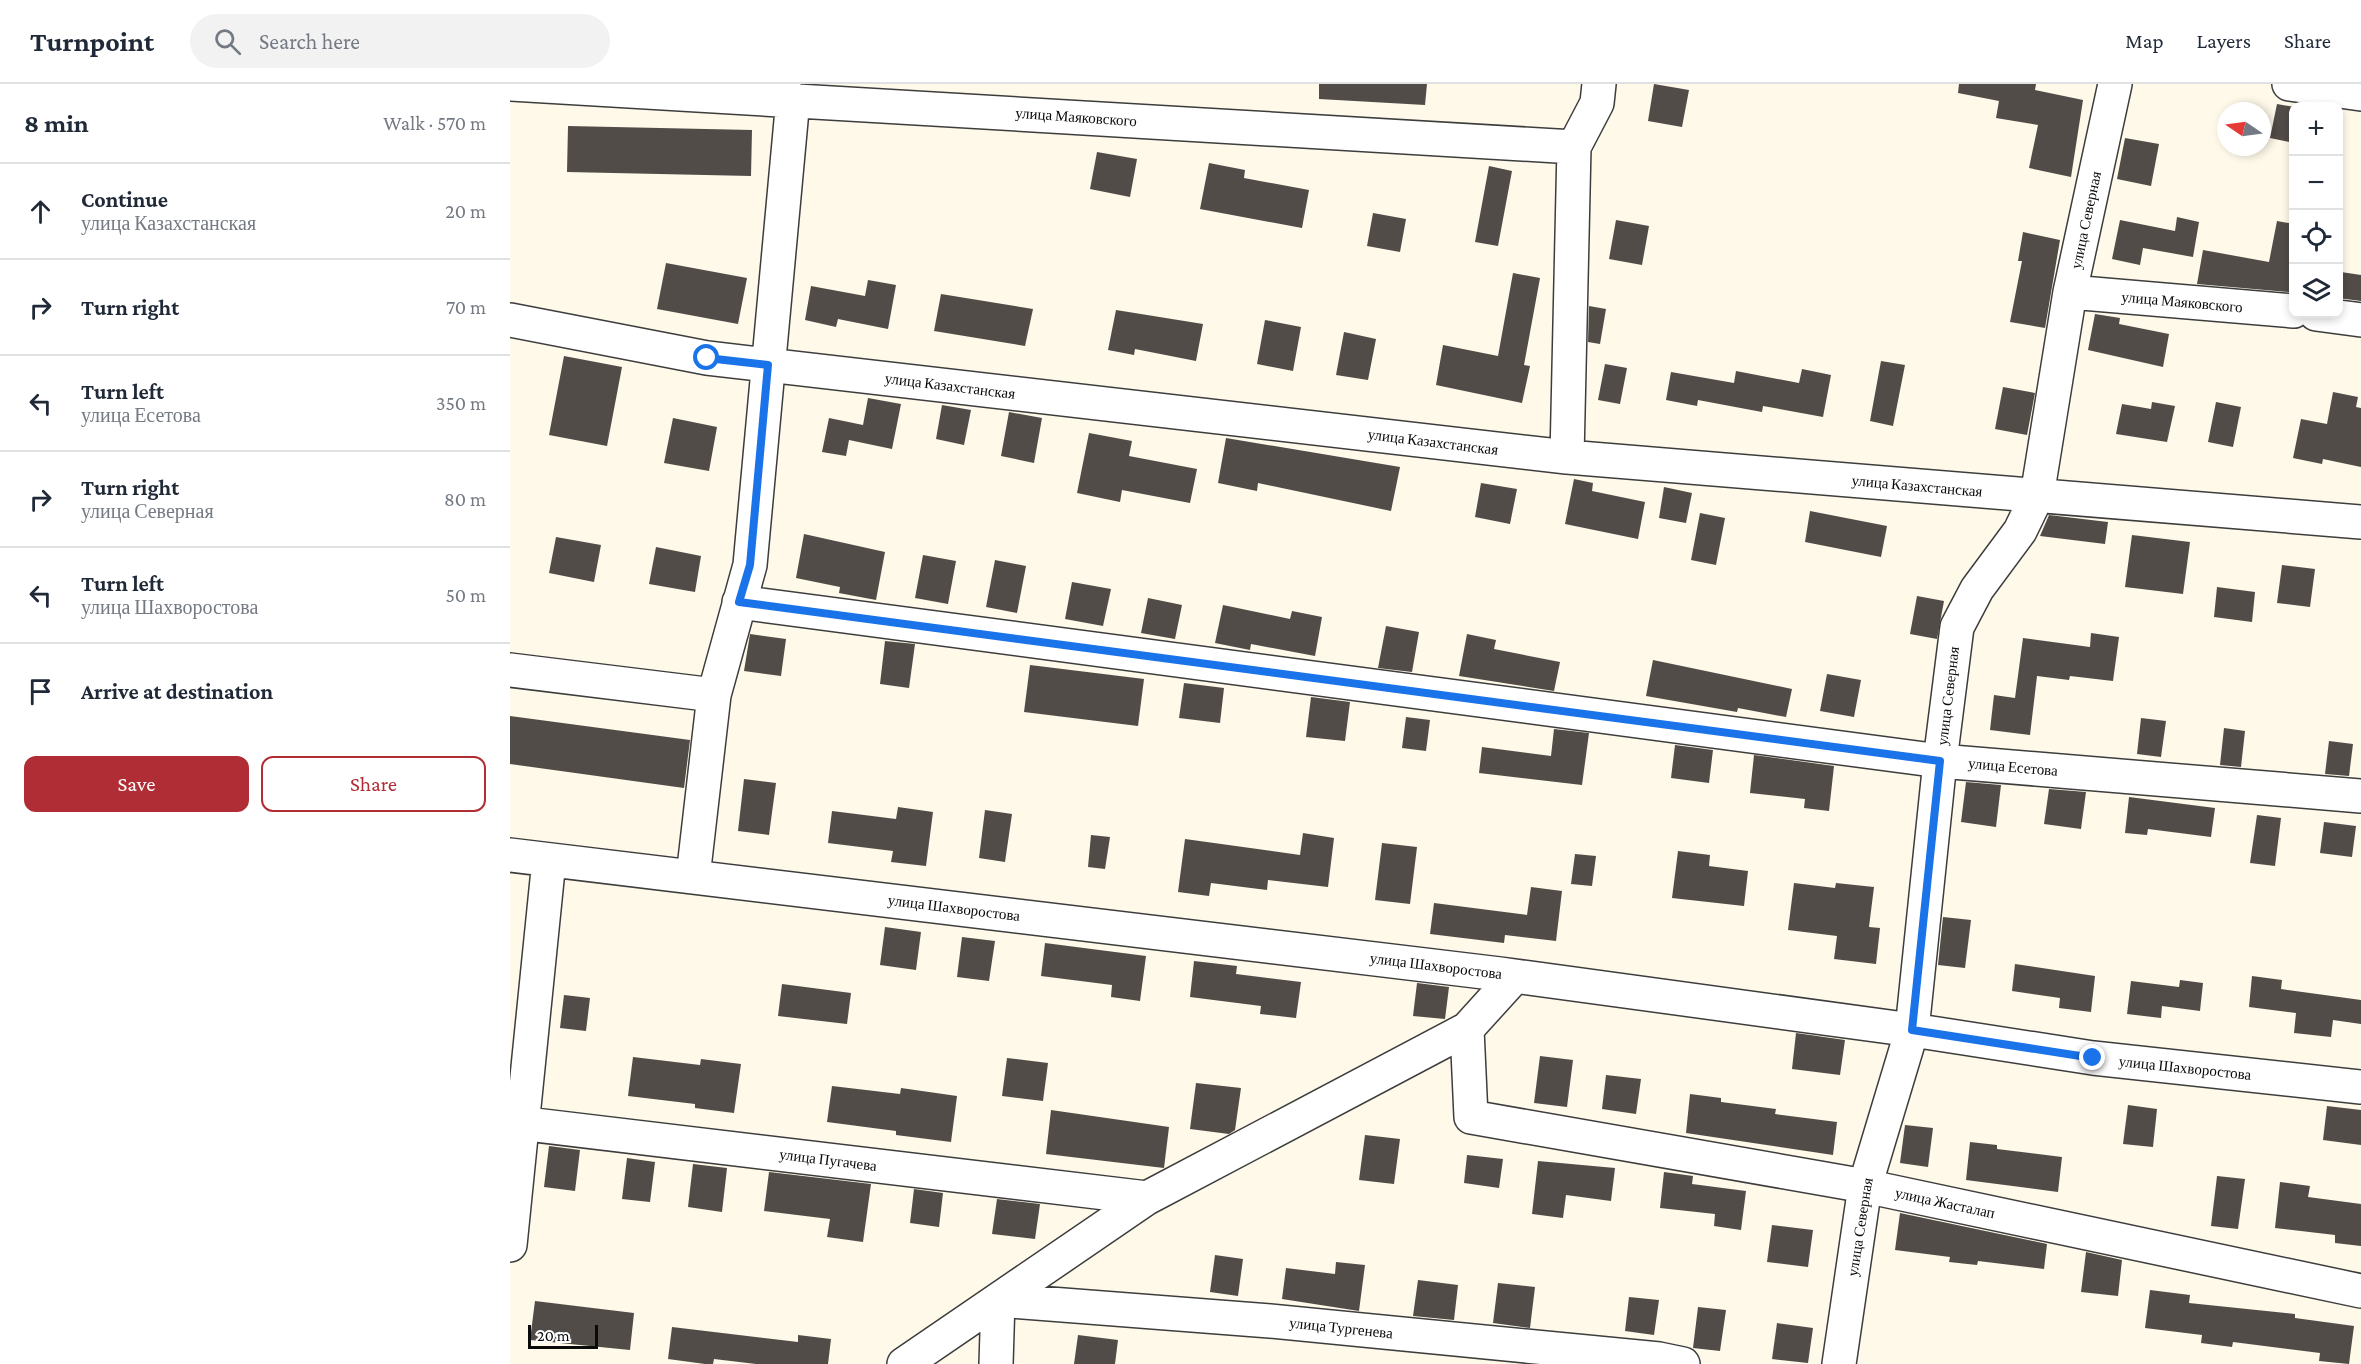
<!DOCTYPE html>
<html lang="en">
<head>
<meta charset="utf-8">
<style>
	body { margin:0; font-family:"Crimson Pro",serif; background:#f2f2f3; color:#1f2937 }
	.controls { position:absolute; right:18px; top:18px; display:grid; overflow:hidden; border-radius:12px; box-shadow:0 3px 9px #0003 }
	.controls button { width:54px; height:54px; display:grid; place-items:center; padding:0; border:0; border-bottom:2px solid #e0e1e3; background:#fff; color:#1f2937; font:30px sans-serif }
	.compass { position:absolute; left:1707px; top:18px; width:54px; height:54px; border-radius:50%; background:#fff; box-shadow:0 3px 9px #0003; rotate:283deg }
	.scale { position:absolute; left:18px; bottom:15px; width:70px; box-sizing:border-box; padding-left:6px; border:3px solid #0a0a0a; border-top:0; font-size:16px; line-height:21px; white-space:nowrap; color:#0a0a0a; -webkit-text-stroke:4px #fff; paint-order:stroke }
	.stop { position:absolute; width:18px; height:18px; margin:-14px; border:4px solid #1a73e8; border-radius:50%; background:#fff }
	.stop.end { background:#1a73e8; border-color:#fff; box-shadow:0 2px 6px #0008 }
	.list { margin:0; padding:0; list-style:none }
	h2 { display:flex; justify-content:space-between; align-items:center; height:78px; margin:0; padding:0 24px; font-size:26px }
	h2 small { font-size:20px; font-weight:400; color:#747a83 }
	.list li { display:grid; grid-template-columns:39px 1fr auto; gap:18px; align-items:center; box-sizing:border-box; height:96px; padding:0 24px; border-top:2px solid #e0e1e3 }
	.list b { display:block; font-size:22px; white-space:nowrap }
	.list p { margin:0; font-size:20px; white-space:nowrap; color:#747a83 }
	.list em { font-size:20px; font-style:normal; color:#747a83 }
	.actions { display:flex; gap:12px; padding:18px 24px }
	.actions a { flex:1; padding:14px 0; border:2px solid #b02d35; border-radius:12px; text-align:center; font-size:21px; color:#b02d35 }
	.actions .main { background:#b02d35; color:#fff }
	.icon { flex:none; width:33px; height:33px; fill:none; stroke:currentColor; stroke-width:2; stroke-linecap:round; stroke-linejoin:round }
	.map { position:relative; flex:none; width:1851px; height:1280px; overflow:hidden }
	header { display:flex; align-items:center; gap:36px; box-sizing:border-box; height:84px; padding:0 30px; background:#fff; border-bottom:2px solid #e0e1e3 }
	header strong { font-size:28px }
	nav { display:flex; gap:33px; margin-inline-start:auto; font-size:21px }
	.search { width:420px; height:54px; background:#f2f2f3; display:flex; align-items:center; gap:15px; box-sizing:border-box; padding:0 21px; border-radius:33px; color:#747a83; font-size:22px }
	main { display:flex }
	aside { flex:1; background:#fff }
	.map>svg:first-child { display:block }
	.building { fill:#524c48 }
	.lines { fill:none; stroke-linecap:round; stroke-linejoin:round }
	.minor-casing { stroke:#3d3d3d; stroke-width:36 }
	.minor { stroke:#fff; stroke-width:33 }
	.route { stroke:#1a73e8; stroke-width:8 }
	.labels { text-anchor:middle; stroke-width:6; stroke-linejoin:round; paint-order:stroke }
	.street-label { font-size:15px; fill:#0a0a0a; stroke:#fff }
</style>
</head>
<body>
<header>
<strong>Turnpoint</strong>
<div class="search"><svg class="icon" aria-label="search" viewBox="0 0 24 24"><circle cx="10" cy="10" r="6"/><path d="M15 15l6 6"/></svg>Search here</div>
<nav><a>Map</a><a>Layers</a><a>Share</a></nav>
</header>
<main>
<aside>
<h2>8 min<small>Walk · 570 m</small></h2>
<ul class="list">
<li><svg class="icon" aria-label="ahead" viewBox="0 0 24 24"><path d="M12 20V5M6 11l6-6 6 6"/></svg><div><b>Continue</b><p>улица Казахстанская</p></div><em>20 m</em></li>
<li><svg class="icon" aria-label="right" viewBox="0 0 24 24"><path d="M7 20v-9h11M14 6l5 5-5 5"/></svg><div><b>Turn right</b></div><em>70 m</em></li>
<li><svg class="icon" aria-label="left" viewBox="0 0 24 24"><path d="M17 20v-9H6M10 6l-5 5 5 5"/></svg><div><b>Turn left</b><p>улица Есетова</p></div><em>350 m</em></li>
<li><svg class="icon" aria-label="right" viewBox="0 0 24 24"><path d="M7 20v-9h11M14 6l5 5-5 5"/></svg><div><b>Turn right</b><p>улица Северная</p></div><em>80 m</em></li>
<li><svg class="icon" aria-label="left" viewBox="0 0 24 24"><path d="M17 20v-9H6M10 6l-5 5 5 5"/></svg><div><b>Turn left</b><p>улица Шахворостова</p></div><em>50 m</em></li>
<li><svg class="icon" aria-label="arrive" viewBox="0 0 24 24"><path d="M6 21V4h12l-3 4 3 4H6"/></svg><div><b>Arrive at destination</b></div></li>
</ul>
<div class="actions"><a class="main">Save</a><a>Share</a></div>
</aside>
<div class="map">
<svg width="1851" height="1280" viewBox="0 0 1851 1280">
	<rect width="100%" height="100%" fill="#fef9e9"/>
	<path class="building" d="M809,0H917L915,21L809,15Z
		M1144,0L1179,6L1172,43L1138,37Z
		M1449,0H1526L1525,6L1573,16L1561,93L1519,84L1528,41L1486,34L1489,17L1448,9Z
		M1767,20L1784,23V59L1760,54Z
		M58,42L242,46L241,92L57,88Z
		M1615,54L1649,60L1641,102L1607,95Z
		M587,68L627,75L620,113L580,105Z
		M699,79L735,86L734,94L799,106L792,144L690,125Z
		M979,82L1002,87L988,162L965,158Z
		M863,129L896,135L890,168L857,162Z
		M1667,133L1689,138L1683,173L1633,164L1630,181L1602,175L1610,136L1665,147Z
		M1106,136L1139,142L1132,181L1099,175Z
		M1767,137L1784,140V184L1779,208L1687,200L1693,166L1759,178Z
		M1513,148L1550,156L1535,244L1500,238L1512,177H1508Z
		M156,179L237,194L228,240L147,225Z
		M1831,188L1851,191V217L1828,214Z
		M1003,189L1030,194L1014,281L1020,282L1012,319L926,301L933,261L988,272Z
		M358,196L386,201L378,245L328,235L326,243L295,236L301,202L355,212Z
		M431,210L523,225L515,262L424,247Z
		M1079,222L1096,225L1090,260L1078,258Z
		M606,226L693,240L686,277L625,265L624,271L598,266Z
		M1585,230L1610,234L1609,240L1659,250L1653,283L1578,266Z
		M755,236L791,243L783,287L747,280Z
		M834,248L866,255L858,296L826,291Z
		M54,272L112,283L97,362L39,351Z
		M1371,277L1395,281L1383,342L1360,337Z
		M1095,280L1117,284L1110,320L1088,316Z
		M1292,285L1321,291L1313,333L1253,322L1252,328L1188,316L1187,322L1156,316L1161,288L1224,299L1226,287L1289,299Z
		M1493,303L1525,309L1517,351L1485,345Z
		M1823,308L1848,313L1846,323L1851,324V383L1813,375L1812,380L1783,374L1791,335L1817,340Z
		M358,314L391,320L382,365L339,356L336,372L312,368L319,334L353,341Z
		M1642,318L1665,322L1657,358L1606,350L1612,320L1641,325Z
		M1706,318L1731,323L1723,363L1698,358Z
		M432,321L461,326L454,361L426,355Z
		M499,328L532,334L524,379L491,372Z
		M163,334L207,343L199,387L154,379Z
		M579,349L622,357L619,372L687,385L680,419L612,406L610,418L567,409Z
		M716,354L890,383L881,427L748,399L747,407L708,399Z
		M1064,395L1083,399L1082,407L1135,418L1128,455L1055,440Z
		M971,399L1007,405L1000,440L965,433Z
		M1154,403L1182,409L1176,439L1149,434Z
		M1300,427L1377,442L1371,473L1295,458Z
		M1190,429L1215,434L1206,481L1181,476Z
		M1539,431L1598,438L1595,460L1530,452Z
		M294,450L375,468L366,516L329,509L330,503L286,494Z
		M1622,451L1680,458L1673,510L1615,503Z
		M46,453L91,461L84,498L39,489Z
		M146,463L191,472L185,508L139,500Z
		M413,471L446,477L438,520L405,514Z
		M485,476L516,482L507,529L476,523Z
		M1772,481L1805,485L1800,523L1767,519Z
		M562,498L601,505L593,542L555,535Z
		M1707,503L1745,508L1742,538L1704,533Z
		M1407,512L1434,517L1427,555L1400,550Z
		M638,514L672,521L665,555L631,549Z
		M713,521L780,535L782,527L812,533L805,572L741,560L740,566L705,559Z
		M876,542L909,548L902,588L868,584Z
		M1581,549L1609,553L1603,597L1560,592L1559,596L1527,592L1520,651L1480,646L1484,611L1505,614L1513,554L1580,563Z
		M240,550L276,555L271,592L234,587Z
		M957,550L986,556L984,565L1050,578L1044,607L949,592Z
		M375,557L405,560L399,604L370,600Z
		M1143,576L1282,605L1276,633L1228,624L1227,628L1136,612Z
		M520,581L634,595L628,642L514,628Z
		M1317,590L1351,596L1344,633L1310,627Z
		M674,599L714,604L710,639L669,634Z
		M801,613L840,618L835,657L796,653Z
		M0,632L180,656L174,704L0,680Z
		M896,633L920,636L916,667L892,664Z
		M1631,634L1656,637L1651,673L1627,670Z
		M1714,644L1735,647L1731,683L1710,681Z
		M1044,645L1079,649L1072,701L969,689L972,663L1041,672Z
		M1819,657L1843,660L1839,692L1815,690Z
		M1165,661L1203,666L1199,699L1161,694Z
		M1244,671L1324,682L1319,727L1294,724L1295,715L1240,709Z
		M234,695L266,699L259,751L228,747Z
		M1456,698L1491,701L1486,743L1451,738Z
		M1539,705L1576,708L1571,745L1534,740Z
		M1619,713L1705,724L1701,753L1638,745L1637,751L1615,749Z
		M388,723L423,728L416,782L381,778L383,767L318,759L322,727L386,735Z
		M475,726L502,730L495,778L469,774Z
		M1747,731L1771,734L1765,782L1740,779Z
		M1814,738L1846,742L1842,773L1810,769Z
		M793,749L824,754L818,803L758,796L757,806L701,799L699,812L668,808L675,755L790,771Z
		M581,751L600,753L595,785L578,783Z
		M872,759L907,763L900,820L865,816Z
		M1168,767L1200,771L1199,782L1238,787L1234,822L1162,814Z
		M1065,770L1086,772L1082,802L1061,800Z
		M1284,799L1325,804L1326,799L1364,803L1359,843L1370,844L1366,880L1324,875L1327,852L1278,846Z
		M1021,803L1052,807L1046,857L995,851L994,859L920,850L924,819L1017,831Z
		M1433,833L1461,836L1455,884L1428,881Z
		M375,843L411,848L406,886L370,881Z
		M452,853L485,857L479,897L447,893Z
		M535,859L636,872L630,917L601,913L602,901L531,892Z
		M684,877L727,882L726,890L791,898L786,934L750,930L751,922L680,913Z
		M1505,880L1585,892L1581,928L1549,924L1550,914L1502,907Z
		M1742,892L1772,896L1771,905L1851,916V940L1823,936L1821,953L1784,949L1786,929L1739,923Z
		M1670,896L1693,899L1690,927L1652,922L1651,934L1617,930L1621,897L1669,903Z
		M907,899L939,903L935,935L903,932Z
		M272,900L341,909L337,940L268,932Z
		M54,911L80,914L76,947L50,944Z
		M1286,949L1335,956L1330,991L1282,985Z
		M1030,972L1063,976L1057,1023L1024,1019Z
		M123,973L190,981L191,975L231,980L224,1029L185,1024V1020L118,1012Z
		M497,974L538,979L533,1017L492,1012Z
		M1096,991L1131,995L1126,1030L1092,1025Z
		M686,999L731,1004L725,1046L719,1050L680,1045Z
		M322,1002L390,1010L391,1004L447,1012L441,1058L386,1051V1047L317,1038Z
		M1180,1010L1211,1014V1018L1266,1025L1265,1030L1327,1038L1323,1071L1176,1049Z
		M1618,1021L1647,1025L1643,1063L1613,1060Z
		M1817,1022L1851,1026V1061L1813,1056Z
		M541,1026L659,1043L654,1084L536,1070Z
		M1395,1041L1423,1044L1418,1083L1390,1079Z
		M855,1051L890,1055L884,1100L849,1096Z
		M1460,1058L1487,1061V1065L1552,1073L1548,1108L1456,1096Z
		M39,1062L70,1066L65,1107L34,1103Z
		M957,1071L993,1075L989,1104L954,1099Z
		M117,1074L145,1078L140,1118L112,1115Z
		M1028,1077L1105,1084L1101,1117L1056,1111L1053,1134L1022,1130Z
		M183,1080L217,1084L212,1128L178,1123Z
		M259,1088L361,1100L353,1158L317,1153L320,1135L254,1127Z
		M1154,1088L1183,1092L1182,1100L1236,1107L1231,1146L1204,1142L1205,1130L1150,1124Z
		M1707,1092L1735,1095L1728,1145L1701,1142Z
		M1770,1098L1800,1102L1798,1113L1851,1120V1162L1825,1159V1151L1765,1144Z
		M404,1105L433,1109L429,1143L400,1139Z
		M487,1115L530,1120L525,1155L482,1150Z
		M1390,1129L1537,1160L1534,1185L1468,1177L1467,1181L1439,1178L1440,1173L1385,1166Z
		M1262,1141L1303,1146L1298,1183L1257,1178Z
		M1576,1168L1612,1176L1608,1212L1571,1208Z
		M705,1171L733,1175L728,1212L700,1208Z
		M826,1178L855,1181L849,1227L772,1215L776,1184L825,1190Z
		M908,1196L948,1201L944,1236L903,1232Z
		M988,1199L1025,1203L1020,1244L983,1239Z
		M1640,1206L1680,1211L1679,1219L1785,1230V1234L1844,1242L1839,1280L1809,1277L1810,1269L1723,1258L1722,1263L1691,1259L1692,1251L1635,1244Z
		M1119,1213L1149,1216L1144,1251L1115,1247Z
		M25,1217L124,1229L120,1266L20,1256Z
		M1188,1223L1216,1226L1210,1267L1183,1264Z
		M1267,1239L1303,1244L1298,1279L1262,1275Z
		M162,1243L288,1258V1251L321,1255L318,1280H246L204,1275L203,1280H195L158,1275Z
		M568,1251L608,1256L605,1280H564Z"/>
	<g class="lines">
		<defs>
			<path id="minor" d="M1,0L1064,63
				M1779,0L1851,10
				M1560,208L1784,227
				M1806,230L1851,236
				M0,236L197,274L1057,373L1851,438
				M1057,373L1064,63L1087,19L1089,0
				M229,518L1430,677L1851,712
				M0,586L204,611
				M0,771L990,890L1402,946L1583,974L1851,1003
				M183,793L204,611L240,481L283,15
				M957,945L961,1033L1355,1102L1851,1207
				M0,1038L637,1114
				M0,1161L39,776
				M394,1280L637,1114L957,945L1005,892
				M486,1280L488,1216L760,1237L1149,1275L1173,1280
				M1329,1280L1355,1102L1402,946L1430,677L1447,543L1467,505L1510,447L1527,412L1560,208L1605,0"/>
		</defs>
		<use href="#minor" class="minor-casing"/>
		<use href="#minor" class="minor"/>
	</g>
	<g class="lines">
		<path class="route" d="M197,274L258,281L240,481L229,518L1430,677L1402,946L1583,974"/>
	</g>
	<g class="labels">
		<g class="street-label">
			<text transform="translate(566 33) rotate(4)" y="5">улица Маяковского</text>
			<text transform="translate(1576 136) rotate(-78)" y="5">улица Северная</text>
			<text transform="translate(1672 218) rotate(5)" y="5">улица Маяковского</text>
			<text transform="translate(440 302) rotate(7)" y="5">улица Казахстанская</text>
			<text transform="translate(923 358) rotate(7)" y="5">улица Казахстанская</text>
			<text transform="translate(1407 402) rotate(5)" y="5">улица Казахстанская</text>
			<text transform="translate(1438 612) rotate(-83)" y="5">улица Северная</text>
			<text transform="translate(1503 683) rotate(5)" y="5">улица Есетова</text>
			<text transform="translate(444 824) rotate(7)" y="5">улица Шахворостова</text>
			<text transform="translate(926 882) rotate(7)" y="5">улица Шахворостова</text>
			<text transform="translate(1675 984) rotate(6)" y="5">улица Шахворостова</text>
			<text transform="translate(318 1076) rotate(7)" y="5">улица Пугачева</text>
			<text transform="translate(1435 1119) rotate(12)" y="5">улица Жасталап</text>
			<text transform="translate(1350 1143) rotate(-81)" y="5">улица Северная</text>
			<text transform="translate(831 1244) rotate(6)" y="5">улица Тургенева</text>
		</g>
	</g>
</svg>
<div class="controls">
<button>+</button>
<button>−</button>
<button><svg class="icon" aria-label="locate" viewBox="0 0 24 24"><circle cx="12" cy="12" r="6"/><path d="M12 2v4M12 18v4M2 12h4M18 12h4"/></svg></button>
<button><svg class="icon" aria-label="layers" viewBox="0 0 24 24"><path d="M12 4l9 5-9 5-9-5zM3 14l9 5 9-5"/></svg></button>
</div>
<svg class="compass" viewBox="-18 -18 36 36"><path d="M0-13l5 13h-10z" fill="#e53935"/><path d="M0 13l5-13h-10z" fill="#747a83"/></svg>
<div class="scale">20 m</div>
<div class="stop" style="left:197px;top:274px"></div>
<div class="stop end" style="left:1583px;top:974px"></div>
</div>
</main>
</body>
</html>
